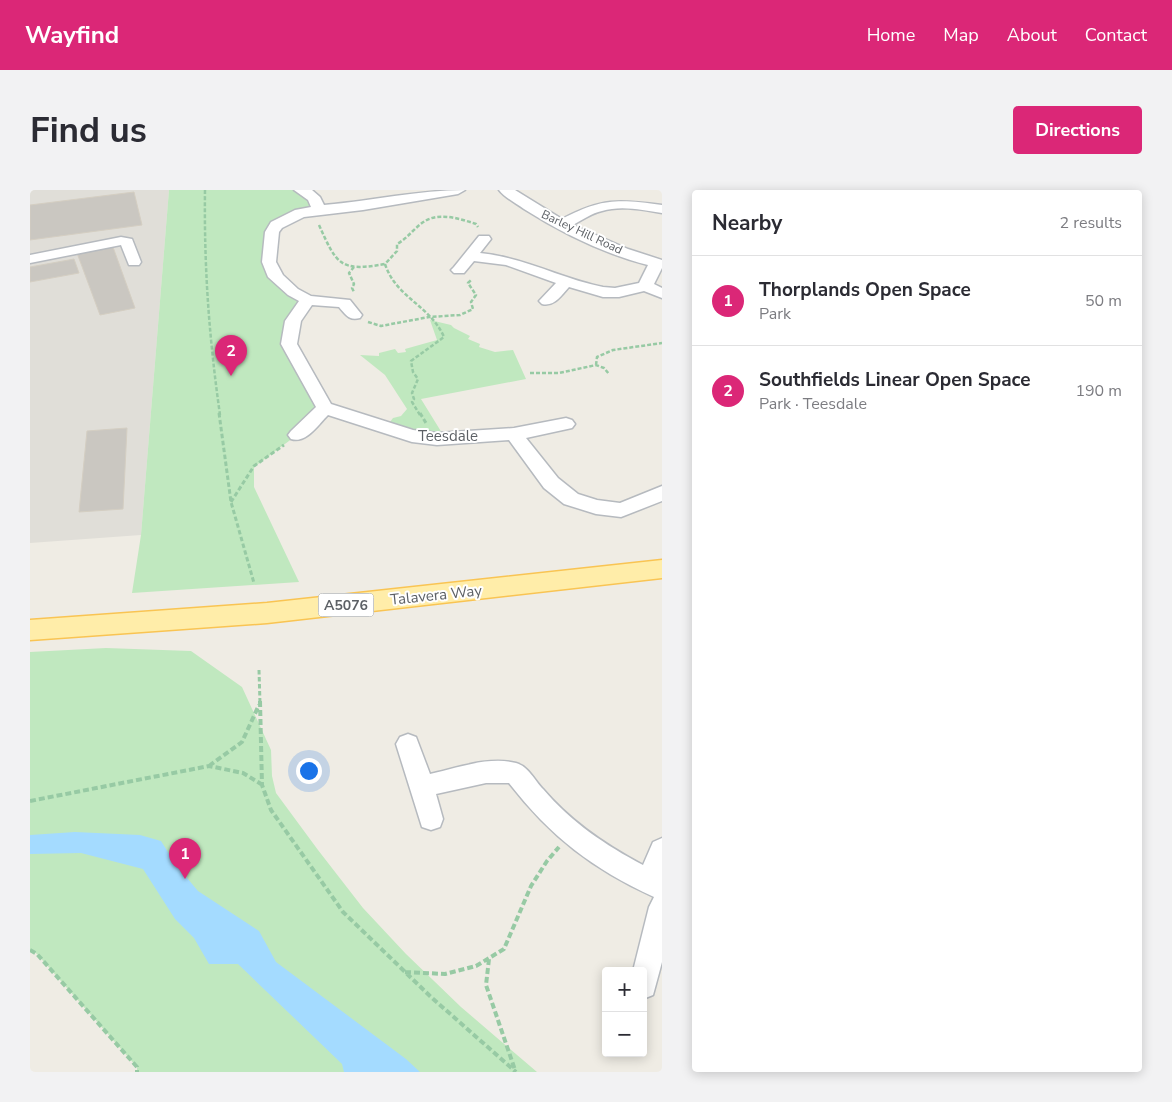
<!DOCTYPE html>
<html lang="en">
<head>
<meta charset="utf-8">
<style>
	body { margin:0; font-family:"Nunito Sans",sans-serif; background:#f2f2f3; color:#2b2b33 }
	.controls { position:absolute; right:15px; bottom:15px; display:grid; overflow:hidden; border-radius:5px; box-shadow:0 2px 12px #0003 }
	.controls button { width:45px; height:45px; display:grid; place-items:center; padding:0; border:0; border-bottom:1px solid #e1e1e2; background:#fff; color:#2b2b33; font:25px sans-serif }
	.you { position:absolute; left:278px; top:580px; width:18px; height:18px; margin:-12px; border:4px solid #fff; border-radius:50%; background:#1a73e8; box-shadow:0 0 0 8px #1a73e833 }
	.badge { display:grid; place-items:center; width:32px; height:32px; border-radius:50%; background:#db2777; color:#fff; font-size:16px; font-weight:700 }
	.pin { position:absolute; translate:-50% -41px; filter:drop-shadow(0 1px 2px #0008) }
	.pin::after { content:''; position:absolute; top:26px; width:18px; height:15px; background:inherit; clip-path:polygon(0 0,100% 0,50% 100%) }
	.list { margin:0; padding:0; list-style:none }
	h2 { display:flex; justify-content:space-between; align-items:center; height:65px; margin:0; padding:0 20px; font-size:21px }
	h2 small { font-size:16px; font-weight:400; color:#7c7c81 }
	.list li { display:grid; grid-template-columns:32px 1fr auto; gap:15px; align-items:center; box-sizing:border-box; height:90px; padding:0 20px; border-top:1px solid #e1e1e2 }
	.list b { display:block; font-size:19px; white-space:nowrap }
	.list p { margin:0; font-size:16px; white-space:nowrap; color:#7c7c81 }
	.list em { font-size:16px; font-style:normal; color:#7c7c81 }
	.map { position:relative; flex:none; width:632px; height:882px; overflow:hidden; border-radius:5px }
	header { display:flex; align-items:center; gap:30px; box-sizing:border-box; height:70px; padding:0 25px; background:#db2777; color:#fff }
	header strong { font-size:24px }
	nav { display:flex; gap:28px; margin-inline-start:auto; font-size:18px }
	.intro { display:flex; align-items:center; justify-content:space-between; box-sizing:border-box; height:120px; padding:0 30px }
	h1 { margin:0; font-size:35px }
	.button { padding:12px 22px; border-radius:5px; background:#db2777; color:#fff; font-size:18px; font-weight:700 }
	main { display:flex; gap:30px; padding:0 30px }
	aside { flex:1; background:#fff; border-radius:5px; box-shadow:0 2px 12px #0003 }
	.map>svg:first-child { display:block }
	.industrial { fill:#e0ded8 }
	.green { fill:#c0e8bf }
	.water { fill:#a4dbff }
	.building { fill:#cac7c1; stroke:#d4cec2 }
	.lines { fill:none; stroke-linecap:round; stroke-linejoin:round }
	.minor-casing { stroke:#b6babf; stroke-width:3 }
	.major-casing { stroke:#f9c453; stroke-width:3 }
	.path-far2 { stroke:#97caa4; stroke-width:2.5; stroke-dasharray:4 2; stroke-linecap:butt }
	.path-far1 { stroke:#97caa4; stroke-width:3; stroke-dasharray:4.5 2.5; stroke-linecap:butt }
	.path { stroke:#97caa4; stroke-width:4; stroke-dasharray:6 3; stroke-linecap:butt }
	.minor { fill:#fff; fill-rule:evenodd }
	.major { fill:#ffeda9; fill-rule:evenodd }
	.labels { text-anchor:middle; stroke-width:4; stroke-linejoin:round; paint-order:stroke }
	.far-street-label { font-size:12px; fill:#5c6065; stroke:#fff }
	.shield { fill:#fff; stroke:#8d9093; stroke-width:1 }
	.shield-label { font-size:14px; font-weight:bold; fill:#5c6065 }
	.street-label { font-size:15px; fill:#5c6065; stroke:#fff }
</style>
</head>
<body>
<header>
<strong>Wayfind</strong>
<nav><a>Home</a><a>Map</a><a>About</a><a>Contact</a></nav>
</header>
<div class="intro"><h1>Find us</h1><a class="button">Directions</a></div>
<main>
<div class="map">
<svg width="632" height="882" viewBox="0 0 632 882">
	<rect width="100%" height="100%" fill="#efece4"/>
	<path class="industrial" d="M0,0H139L111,345L0,353Z"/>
	<path class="green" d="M139,0H271L288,14L246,35L239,72L278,110L259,154L295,218L267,245L224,277V297L269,392L102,403L111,345Z
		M400,130L421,135L424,138L440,146L438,149L450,154L449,157L465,162L483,160L496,189L391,209L412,243L385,241L360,232L363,228L371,226L377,219L355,185L330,165L349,166V163L365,159L368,163L376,162L375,159L407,150Z
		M76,458L161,461L212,497L241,560L242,586L246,603L288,660L333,718L376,764L431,817L507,882H107V877L7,764L0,760V462Z"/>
	<path class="water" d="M45,642L110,645L131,651L147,676L168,701L229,741L246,772L376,869L390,882H314L312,874L208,774H179L164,748L145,729L113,679L51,663L0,664V645Z"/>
	<path class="building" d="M104,2L112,35L0,50V15Z
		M83,57L105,118L70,125L47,63Z
		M44,69L49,83L0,92V77Z
		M97,238L93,319L49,322L57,241Z"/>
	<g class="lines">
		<defs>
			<path id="minor" d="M264,0H282L290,7L294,15C341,11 388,0 435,0L428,4L333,20L274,27L252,38L249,42L246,72L253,85L268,99L281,106L320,110L332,125L330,128C319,131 316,125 309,117L282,115L271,131L267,154L301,214L383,240L407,243L484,238L536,228L542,230L545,234L542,238L496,248L528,288L548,304L567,310L590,313L632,296V311L591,327L566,324L534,314L514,298L479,250L407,255L382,252L298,225C288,235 276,254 261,249L258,245L261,241L286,217L251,154L255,131L269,111L258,105L238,87L232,72L235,42L241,32L265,20L281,17L278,10Z
				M469,0H485L532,29C571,8 589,9 632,15V23C613,20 591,15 572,21C562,23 552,30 543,35L598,59L632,70V78L624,94L632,98V108L614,101L589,107H573L539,97C531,106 524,117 512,114L509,111L526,93L476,75L444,71L434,83H424L421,80L424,77L449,46H459L461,49L450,63C497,68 529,88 573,97L585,98L609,93L618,75C574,64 532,43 494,19C486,13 475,8 469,0Z
				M91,47L102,49L111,72L109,75H99L91,55L0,73V65Z
				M378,544L386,547L400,584C427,578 459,566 486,573C498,576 505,591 513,599C541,632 575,655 613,675L623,652L632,648V772L623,805L613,809V781H603L619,717L624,707C563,679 521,647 479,593H456L406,604L413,629L410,637L401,640L392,637L366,554L370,547Z"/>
			<path id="major" d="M632,370V388L237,433L0,450V430L237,413Z"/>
		</defs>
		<use href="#minor" class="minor-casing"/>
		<use href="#major" class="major-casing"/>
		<path class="path-far2" d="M175,0C174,78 179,147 190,225
			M289,35C307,75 310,82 355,74
			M324,77L319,83L324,94L322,98L324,102
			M338,132L351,136L399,127L430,125L443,119L441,112L446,105L438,93L441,90
			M566,175L567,167L583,160L632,153
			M500,183H529L566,175L574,178L579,184
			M390,225L382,212L384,209L382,203L388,189L383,182L381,171L414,147C400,115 366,108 355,74L367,61V54C378,48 385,37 395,31C410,22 431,29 446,34L448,37"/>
		<path class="path-far1" d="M189,223L201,312L224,393
			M390,223L396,233
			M201,312L224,276L254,255
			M229,480L230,513"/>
		<path class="path" d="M230,511L232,595L241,620L313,722L401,807L486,882
			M179,576L212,552L229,515
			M0,611L179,576L213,583L231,594
			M0,760L7,764L107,877V882
			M459,769L456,795L485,880
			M375,782L415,784L446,776L474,759L501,696L517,671L529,657"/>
		<use href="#minor" class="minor"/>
		<use href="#major" class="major"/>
	</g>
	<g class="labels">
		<g class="far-street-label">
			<text transform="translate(552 42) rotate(25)" y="4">Barley Hill Road</text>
		</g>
		<rect class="shield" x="288.5" y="403.5" width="55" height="23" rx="4"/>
		<g class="shield-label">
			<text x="316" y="420">A5076</text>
		</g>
		<g class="street-label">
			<text x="418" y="251">Teesdale</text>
			<text transform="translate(406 405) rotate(-6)" y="5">Talavera Way</text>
		</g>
	</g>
</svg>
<div class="controls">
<button>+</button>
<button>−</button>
</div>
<div class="you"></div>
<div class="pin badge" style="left:155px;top:689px">1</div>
<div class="pin badge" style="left:201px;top:186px">2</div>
</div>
<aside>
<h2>Nearby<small>2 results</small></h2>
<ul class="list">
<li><span class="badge">1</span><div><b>Thorplands Open Space</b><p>Park</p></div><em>50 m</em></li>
<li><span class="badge">2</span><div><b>Southfields Linear Open Space</b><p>Park · Teesdale</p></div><em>190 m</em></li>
</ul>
</aside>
</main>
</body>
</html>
